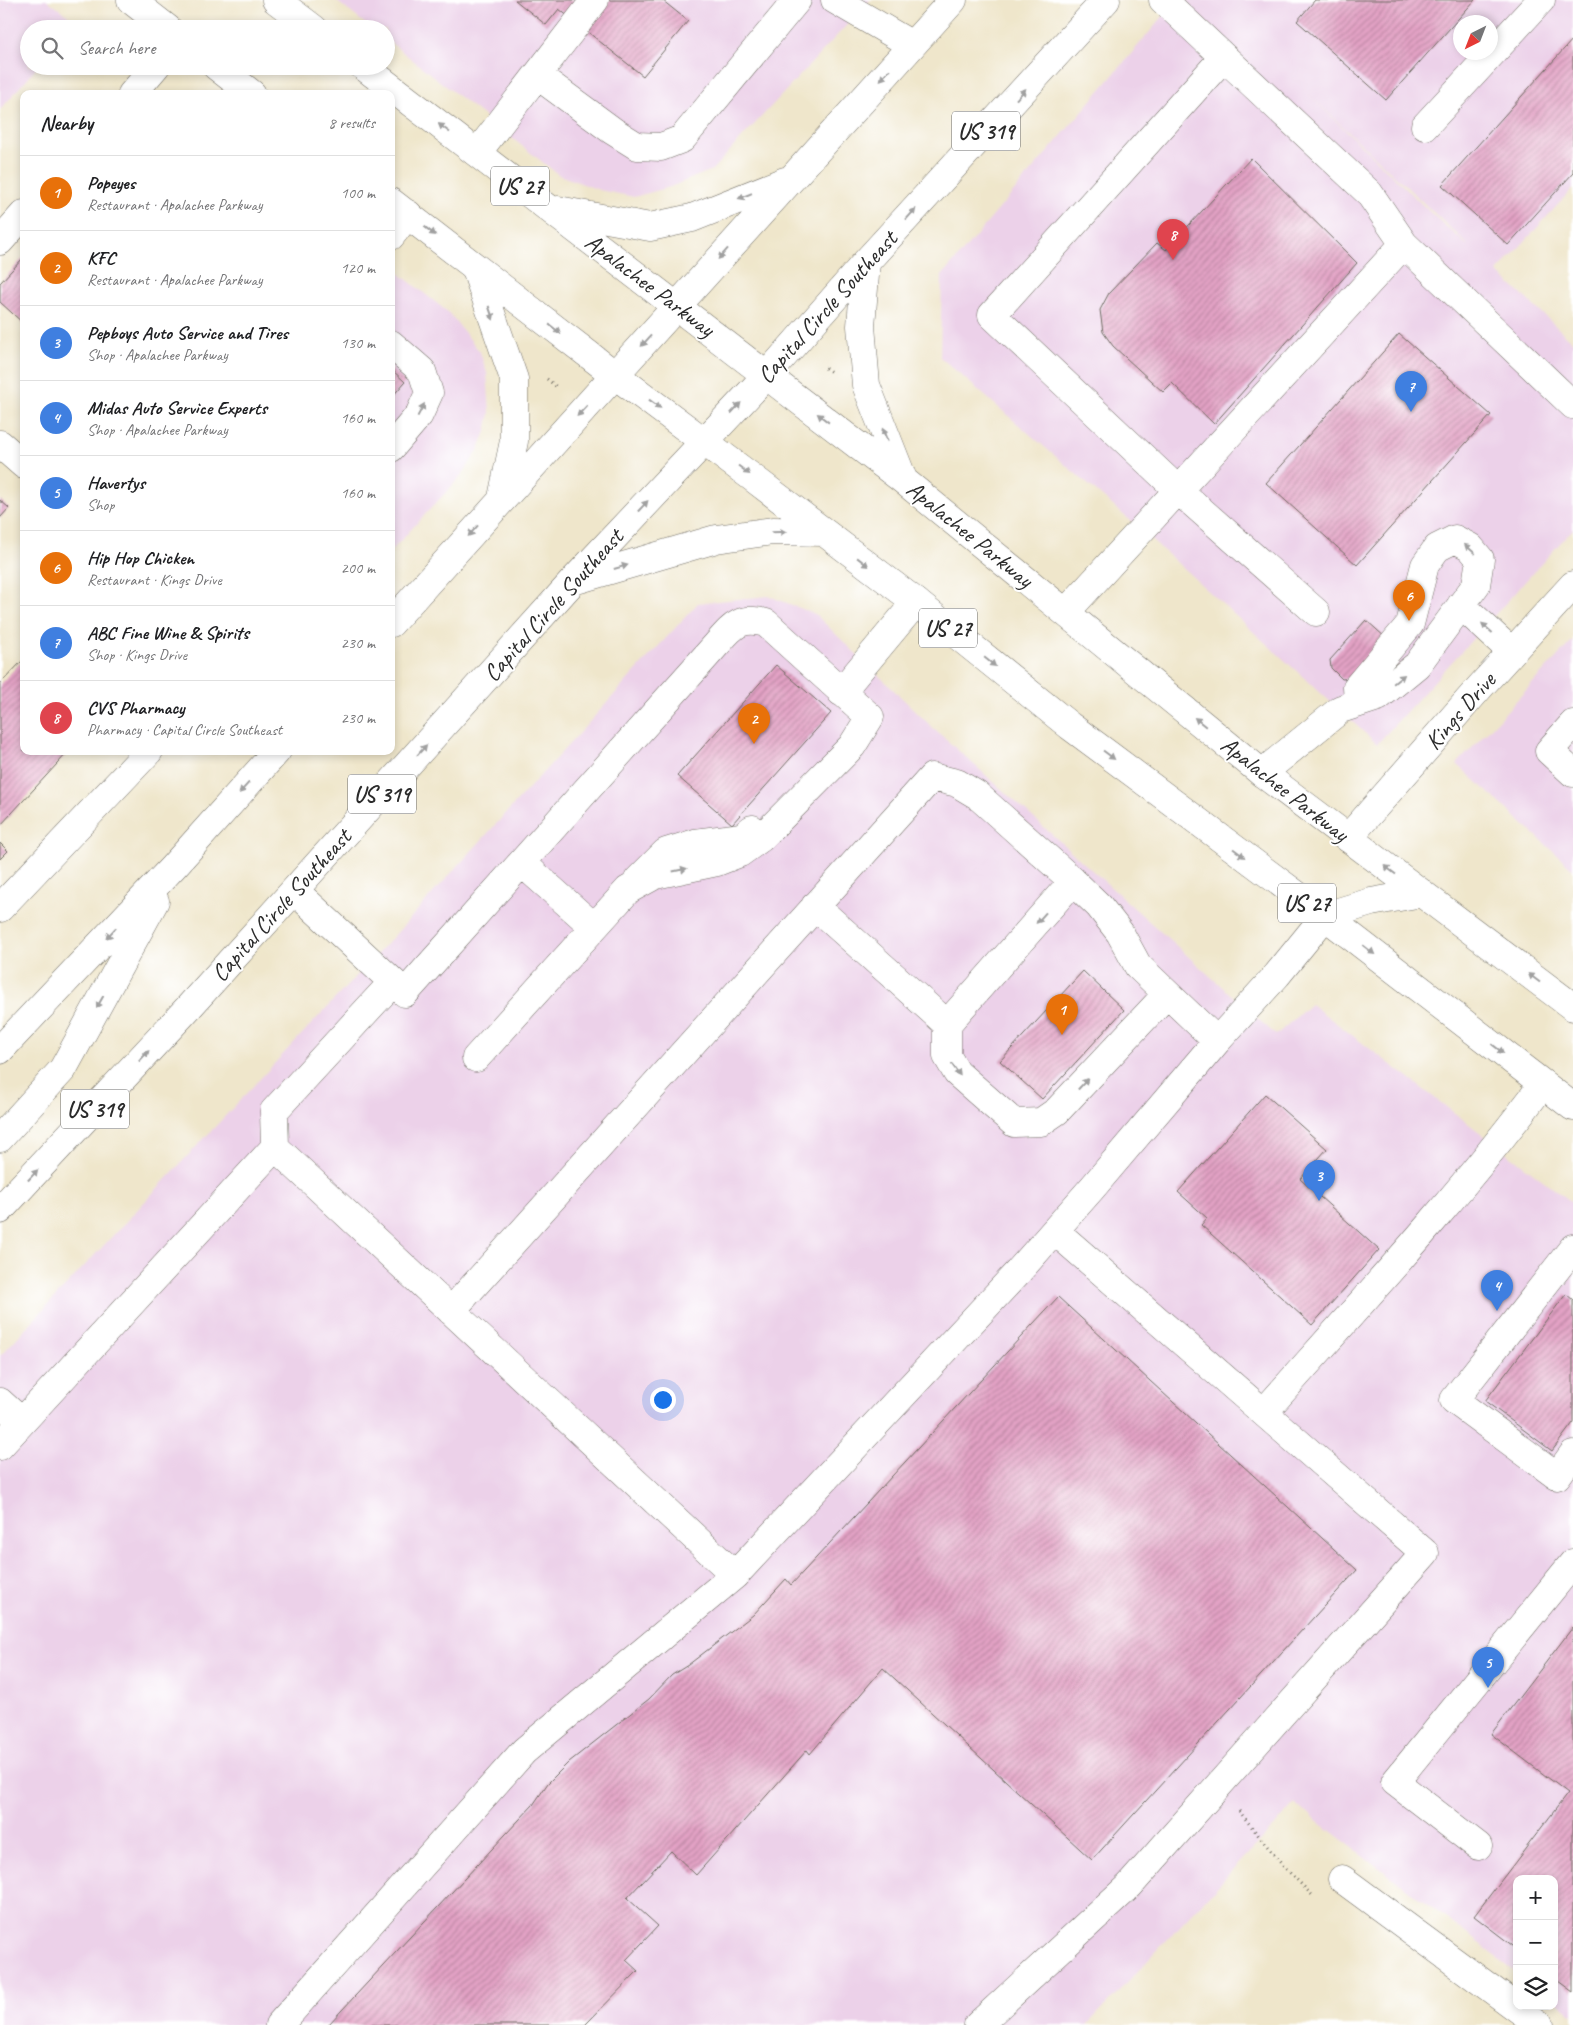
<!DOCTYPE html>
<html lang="en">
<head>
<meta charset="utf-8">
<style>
	body { margin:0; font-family:Caveat,sans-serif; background:#f2f2f2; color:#202124 }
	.controls { position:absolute; right:15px; bottom:15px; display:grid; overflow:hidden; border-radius:10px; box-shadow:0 2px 8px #0003 }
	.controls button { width:45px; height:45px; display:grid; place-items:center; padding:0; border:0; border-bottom:1px solid #e0e0e0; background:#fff; color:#202124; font:25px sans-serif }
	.compass { position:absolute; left:1453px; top:15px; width:45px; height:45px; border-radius:50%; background:#fff; box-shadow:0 2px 8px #0003; rotate:222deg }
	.you { position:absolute; left:662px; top:1399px; width:18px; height:18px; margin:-12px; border:4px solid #fff; border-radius:50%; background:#1a73e8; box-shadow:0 0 0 8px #1a73e833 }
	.badge { display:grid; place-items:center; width:32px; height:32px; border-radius:50%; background:#c8321e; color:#fff; font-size:16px; font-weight:700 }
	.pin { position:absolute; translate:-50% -41px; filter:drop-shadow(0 1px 2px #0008) }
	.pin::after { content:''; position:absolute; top:26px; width:18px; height:15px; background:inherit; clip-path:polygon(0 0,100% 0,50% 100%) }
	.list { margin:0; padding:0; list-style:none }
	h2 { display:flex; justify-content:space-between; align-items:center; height:65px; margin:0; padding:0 20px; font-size:21px }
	h2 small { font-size:16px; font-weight:400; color:#757577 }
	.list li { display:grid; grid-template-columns:32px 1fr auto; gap:15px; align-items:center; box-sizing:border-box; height:75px; padding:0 20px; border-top:1px solid #e0e0e0 }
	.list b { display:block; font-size:19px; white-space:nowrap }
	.list p { margin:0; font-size:16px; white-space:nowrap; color:#757577 }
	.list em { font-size:16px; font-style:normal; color:#757577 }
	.icon { flex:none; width:28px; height:28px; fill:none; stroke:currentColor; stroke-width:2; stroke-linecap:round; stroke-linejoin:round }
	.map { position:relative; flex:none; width:1573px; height:2025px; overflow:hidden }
	.search { position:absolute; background:#fff; box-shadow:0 2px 8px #0003; left:20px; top:20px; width:375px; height:55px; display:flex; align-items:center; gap:12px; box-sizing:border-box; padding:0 18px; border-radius:28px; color:#757577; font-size:19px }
	.panel { position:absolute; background:#fff; box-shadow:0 2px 8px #0003; left:20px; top:90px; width:375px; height:665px; border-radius:10px }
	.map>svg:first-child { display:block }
	.built { fill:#ecd1e9; fill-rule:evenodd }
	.building { fill:url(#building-hatch) }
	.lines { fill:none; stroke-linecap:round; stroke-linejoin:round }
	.minor-casing { stroke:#706c63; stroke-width:29 }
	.major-casing { stroke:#706c63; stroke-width:29 }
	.path { stroke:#706c63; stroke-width:3; stroke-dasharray:1 4; stroke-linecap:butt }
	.minor { stroke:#fff; stroke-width:28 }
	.major { stroke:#fff; stroke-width:28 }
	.oneway { fill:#a0a0a0 }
	.labels { text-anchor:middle; stroke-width:4; stroke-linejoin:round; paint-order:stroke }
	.shield { fill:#fff; stroke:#6b6b6b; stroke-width:1 }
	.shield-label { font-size:22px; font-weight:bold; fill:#2b2b2b }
	.street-label { font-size:24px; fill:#2b2b2b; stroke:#fff }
</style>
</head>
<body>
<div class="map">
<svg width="1573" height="2025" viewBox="0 0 1573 2025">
	<defs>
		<pattern id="building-hatch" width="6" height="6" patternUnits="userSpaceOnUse" patternTransform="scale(1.25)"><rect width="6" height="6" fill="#e3a2c5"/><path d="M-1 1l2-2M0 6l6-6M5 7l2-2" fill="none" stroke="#b884a0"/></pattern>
	</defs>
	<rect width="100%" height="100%" fill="#fff"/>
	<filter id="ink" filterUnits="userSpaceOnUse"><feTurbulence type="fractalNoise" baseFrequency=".02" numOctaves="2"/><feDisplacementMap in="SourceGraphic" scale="10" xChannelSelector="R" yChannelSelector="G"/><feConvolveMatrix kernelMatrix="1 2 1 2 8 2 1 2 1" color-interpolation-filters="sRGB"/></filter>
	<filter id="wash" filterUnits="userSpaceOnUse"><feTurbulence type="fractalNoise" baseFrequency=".0096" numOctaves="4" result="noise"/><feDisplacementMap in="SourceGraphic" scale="20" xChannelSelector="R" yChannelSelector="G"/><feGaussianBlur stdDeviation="1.12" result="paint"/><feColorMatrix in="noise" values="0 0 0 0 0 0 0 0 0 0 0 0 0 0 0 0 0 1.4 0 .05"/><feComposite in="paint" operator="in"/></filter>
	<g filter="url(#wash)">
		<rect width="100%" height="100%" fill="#efe6cb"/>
		<path class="built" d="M0,0H47L77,22L71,29H29V66H38L0,110Z
			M335,0H870L712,170L670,187L634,197L599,190L559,175L386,39V29H372Z
			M1177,0H1573V188L1497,272L1573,342V529L1377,744L1141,530L940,357L942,276ZM1460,22H1490V52H1460ZM1304,90L1467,244V245L1432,214Z
			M391,267L449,313L480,352L487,373L490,413L486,432L478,450L462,475L391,551Z
			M769,596L815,614L932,727L1276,1035L1311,1004L1573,1203V2014L1554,2000V1879H1517V1972L1295,1804L1087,2025H0V1356L394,936L698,603Z
			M1573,640V869L1457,764Z"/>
		<g id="blocks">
			<path class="building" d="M515,0H662L688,21L643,76L559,9L546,25Z
				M1315,0H1475L1386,100L1297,21Z
				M1573,39V173L1508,245L1442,185Z
				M1251,158L1357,263L1214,424L1172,383L1163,392L1113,346L1103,332L1100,310L1109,293L1157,243L1166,250Z
				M24,257V324L0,302V283Z
				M1399,334L1491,415L1357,565L1266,483Z
				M391,369L405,382L391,398Z
				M0,500L9,508L0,518Z
				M1366,620L1386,638L1351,678L1342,679L1331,668L1330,660Z
				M24,659V751H69L0,826V684Z
				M776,665L831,713L732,824L677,776Z
				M0,843L8,851L0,859Z
				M1083,971L1124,1010L1042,1099L1000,1061Z
				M1265,1094L1327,1149L1300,1179L1379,1250L1312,1325L1201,1225L1207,1218L1178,1192Z
				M1566,1294L1573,1300V1423L1552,1451L1485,1401Z
				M1058,1297L1357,1570L1092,1860L883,1668L810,1754L807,1750L696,1875L671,1851L627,1898L658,1926L626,1960L638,1971L585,2025H328L533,1805L548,1783L569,1762L649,1699L672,1675L688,1665L753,1615L786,1579L791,1585Z
				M1573,1627V1992L1554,1978V1879H1517V1949L1474,1916L1568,1793L1491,1734Z"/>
		</g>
	</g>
	<g filter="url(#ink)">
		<use href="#blocks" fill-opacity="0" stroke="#706c63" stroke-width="1"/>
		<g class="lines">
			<defs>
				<path id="minor" d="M835,0L912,45
					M1163,0L1369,193L1404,244L1573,405
					M1223,58L992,315L1178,490L1316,612
					M537,75L613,131L637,146L661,147L682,139L797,0
					M132,94L156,66
					M1425,126L1541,0
					M477,153L595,0
					M391,236L408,214
					M0,241L24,214
					M391,344L422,371L429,393L419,415L391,448
					M0,444L24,465
					M1461,605L1512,652
					M1066,612L1404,244
					M841,692L916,602
					M1573,724L1549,751L1573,773
					M1262,773L1341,709L1378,697L1417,665L1476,585L1480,559L1470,547L1455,539L1437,548L1425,565L1410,624L1357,687L1358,703
					M1348,838L1480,687L1573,585
					M522,863L594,927
					M638,880L666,852L695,843L742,837L752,829
					M1073,881L947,1024V1056L957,1073L1014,1123L1041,1122L1057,1111L1167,994
					M815,906L947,1024
					M0,908L149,751
					M405,993L717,644C733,626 740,616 766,623L870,717L852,746L761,838L740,853L717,862L655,875L628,890L476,1058
					M275,1147L735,1575
					M1573,1248L1454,1400L1557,1476L1573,1454
					M451,1311L932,777L957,783L977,795L1073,881L1099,906L1120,933L1138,966L1217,1041
					M0,1402L22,1422
					M1264,1412C1360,1304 1457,1199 1543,1084
					M0,1446L275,1147L274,1111L393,982L295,891
					M1478,1846L1395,1782L1573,1563
					M1342,1879L1540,2025
					M279,2025L524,1751L735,1575L1018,1272L1093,1187L1217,1041L1277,975L1325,916
					M978,2025L1130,1885L1425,1553L1055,1231"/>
				<path id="major" d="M131,0L168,29
					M276,0L314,29
					M216,66L252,94
					M363,66L903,480L1262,773L1573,1007
					M391,202L615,375L753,478L916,602L1070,726L1325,916L1573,1107
					M558,210L650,227L692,218L785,181
					M866,262L861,326L866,385L903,479
					M475,267L514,379V441L502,498
					M576,580L716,539L773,531L824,532
					M391,623L953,0
					M1325,916L1371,902L1422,893
					M0,1050L173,867L277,751
					M0,1138L63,1069L155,901
					M0,1210L189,1007L574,580L767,375L866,262L1106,0"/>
			</defs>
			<use href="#minor" class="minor-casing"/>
			<use href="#major" class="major-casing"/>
			<path class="path" d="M825,368L833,373
				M547,379L558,388
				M1239,1811L1283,1866L1312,1895"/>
			<use href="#minor" class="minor"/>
			<use href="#major" class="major"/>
		</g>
		<defs><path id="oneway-solid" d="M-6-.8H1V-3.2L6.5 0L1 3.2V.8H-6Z" transform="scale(1.25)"/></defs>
		<g class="oneway">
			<use href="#oneway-solid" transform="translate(885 75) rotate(132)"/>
			<use href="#oneway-solid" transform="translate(1021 94) rotate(-48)"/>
			<use href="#oneway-solid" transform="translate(444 128) rotate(-143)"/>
			<use href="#oneway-solid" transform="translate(745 196) rotate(158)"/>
			<use href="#oneway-solid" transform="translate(911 214) rotate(-48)"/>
			<use href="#oneway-solid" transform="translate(430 231) rotate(38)"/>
			<use href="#oneway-solid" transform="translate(723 254) rotate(132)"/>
			<use href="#oneway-solid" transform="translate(491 313) rotate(71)"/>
			<use href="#oneway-solid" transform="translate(555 329) rotate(38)"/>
			<use href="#oneway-solid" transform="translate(646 341) rotate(132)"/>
			<use href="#oneway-solid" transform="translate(655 404) rotate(36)"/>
			<use href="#oneway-solid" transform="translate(736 408) rotate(-47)"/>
			<use href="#oneway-solid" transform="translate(421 410) rotate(-62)"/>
			<use href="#oneway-solid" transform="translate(582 411) rotate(133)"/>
			<use href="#oneway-solid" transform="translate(823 418) rotate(-142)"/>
			<use href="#oneway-solid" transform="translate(885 435) rotate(-112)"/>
			<use href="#oneway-solid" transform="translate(744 470) rotate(37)"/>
			<use href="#oneway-solid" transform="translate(643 506) rotate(-47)"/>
			<use href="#oneway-solid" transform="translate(473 531) rotate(132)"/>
			<use href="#oneway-solid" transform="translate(779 532) rotate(-1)"/>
			<use href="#oneway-solid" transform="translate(1470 549) rotate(-139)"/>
			<use href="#oneway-solid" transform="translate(863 562) rotate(38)"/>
			<use href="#oneway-solid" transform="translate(621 567) rotate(-16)"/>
			<use href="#oneway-solid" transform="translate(1487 628) rotate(-138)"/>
			<use href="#oneway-solid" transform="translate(990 662) rotate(39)"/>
			<use href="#oneway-solid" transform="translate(1399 679) rotate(-39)"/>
			<use href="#oneway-solid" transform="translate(1200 722) rotate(-141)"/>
			<use href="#oneway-solid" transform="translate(422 750) rotate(-48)"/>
			<use href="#oneway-solid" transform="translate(1109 755) rotate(37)"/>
			<use href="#oneway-solid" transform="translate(244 788) rotate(132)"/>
			<use href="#oneway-solid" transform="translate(1239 853) rotate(37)"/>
			<use href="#oneway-solid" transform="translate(680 870) rotate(-12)"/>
			<use href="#oneway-solid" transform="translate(1390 870) rotate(-143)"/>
			<use href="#oneway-solid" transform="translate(1041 918) rotate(132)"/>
			<use href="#oneway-solid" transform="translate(111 933) rotate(133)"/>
			<use href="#oneway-solid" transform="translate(1369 950) rotate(38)"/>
			<use href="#oneway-solid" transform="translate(1534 978) rotate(-143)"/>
			<use href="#oneway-solid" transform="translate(100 1002) rotate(119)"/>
			<use href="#oneway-solid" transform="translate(1498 1049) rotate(38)"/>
			<use href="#oneway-solid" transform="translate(144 1056) rotate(-47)"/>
			<use href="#oneway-solid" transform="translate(956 1070) rotate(54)"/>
			<use href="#oneway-solid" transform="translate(1083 1084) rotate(-47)"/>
			<use href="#oneway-solid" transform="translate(33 1175) rotate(-47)"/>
		</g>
	</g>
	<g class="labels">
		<g class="shield">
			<rect x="952" y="111.5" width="68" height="39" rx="4"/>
			<rect x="491" y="166.5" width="58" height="39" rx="4"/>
			<rect x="919" y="608.5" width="58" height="39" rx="4"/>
			<rect x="348" y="774.5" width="68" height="39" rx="4"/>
			<rect x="1278" y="883.5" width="58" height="39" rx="4"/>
			<rect x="61" y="1089.5" width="68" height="39" rx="4"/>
		</g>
		<g class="shield-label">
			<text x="986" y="139">US 319</text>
			<text x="520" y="194">US 27</text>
			<text x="948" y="636">US 27</text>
			<text x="382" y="802">US 319</text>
			<text x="1307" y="911">US 27</text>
			<text x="95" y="1117">US 319</text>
		</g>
		<g class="street-label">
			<text transform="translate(650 285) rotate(37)" y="8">Apalachee Parkway</text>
			<text transform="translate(827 307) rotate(-48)" y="8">Capital Circle Southeast</text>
			<text transform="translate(970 534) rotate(39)" y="8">Apalachee Parkway</text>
			<text transform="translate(553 605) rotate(-48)" y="8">Capital Circle Southeast</text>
			<text transform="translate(1460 711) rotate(-49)" y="8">Kings Drive</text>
			<text transform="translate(1285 789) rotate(38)" y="8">Apalachee Parkway</text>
			<text transform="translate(281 905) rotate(-48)" y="8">Capital Circle Southeast</text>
		</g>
	</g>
</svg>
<div class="controls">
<button>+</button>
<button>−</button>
<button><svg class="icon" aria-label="layers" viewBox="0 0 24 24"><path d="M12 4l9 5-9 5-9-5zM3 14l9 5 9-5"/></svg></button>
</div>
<svg class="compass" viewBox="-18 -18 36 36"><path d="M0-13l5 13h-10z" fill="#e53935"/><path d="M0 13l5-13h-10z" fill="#757577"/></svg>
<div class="you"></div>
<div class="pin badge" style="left:1062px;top:1035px;background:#e8710a">1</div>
<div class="pin badge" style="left:754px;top:744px;background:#e8710a">2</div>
<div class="pin badge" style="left:1319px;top:1201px;background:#3f7fe0">3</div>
<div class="pin badge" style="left:1497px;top:1311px;background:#3f7fe0">4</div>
<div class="pin badge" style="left:1488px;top:1688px;background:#3f7fe0">5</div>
<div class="pin badge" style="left:1409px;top:621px;background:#e8710a">6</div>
<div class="pin badge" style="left:1411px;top:412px;background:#3f7fe0">7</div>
<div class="pin badge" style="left:1173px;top:260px;background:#e0444e">8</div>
<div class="search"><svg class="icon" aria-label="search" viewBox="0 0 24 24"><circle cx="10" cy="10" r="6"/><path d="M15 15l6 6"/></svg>Search here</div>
<section class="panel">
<h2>Nearby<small>8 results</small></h2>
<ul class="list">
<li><span class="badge" style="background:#e8710a">1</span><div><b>Popeyes</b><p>Restaurant · Apalachee Parkway</p></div><em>100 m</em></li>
<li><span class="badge" style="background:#e8710a">2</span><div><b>KFC</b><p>Restaurant · Apalachee Parkway</p></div><em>120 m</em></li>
<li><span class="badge" style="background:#3f7fe0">3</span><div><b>Pepboys Auto Service and Tires</b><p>Shop · Apalachee Parkway</p></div><em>130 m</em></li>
<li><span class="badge" style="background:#3f7fe0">4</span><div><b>Midas Auto Service Experts</b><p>Shop · Apalachee Parkway</p></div><em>160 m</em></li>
<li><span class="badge" style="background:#3f7fe0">5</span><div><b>Havertys</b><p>Shop</p></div><em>160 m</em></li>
<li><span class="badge" style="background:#e8710a">6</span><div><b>Hip Hop Chicken</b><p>Restaurant · Kings Drive</p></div><em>200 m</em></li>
<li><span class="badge" style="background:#3f7fe0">7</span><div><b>ABC Fine Wine &amp; Spirits</b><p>Shop · Kings Drive</p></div><em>230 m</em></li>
<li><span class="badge" style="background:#e0444e">8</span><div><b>CVS Pharmacy</b><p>Pharmacy · Capital Circle Southeast</p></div><em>230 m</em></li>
</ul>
</section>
</div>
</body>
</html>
